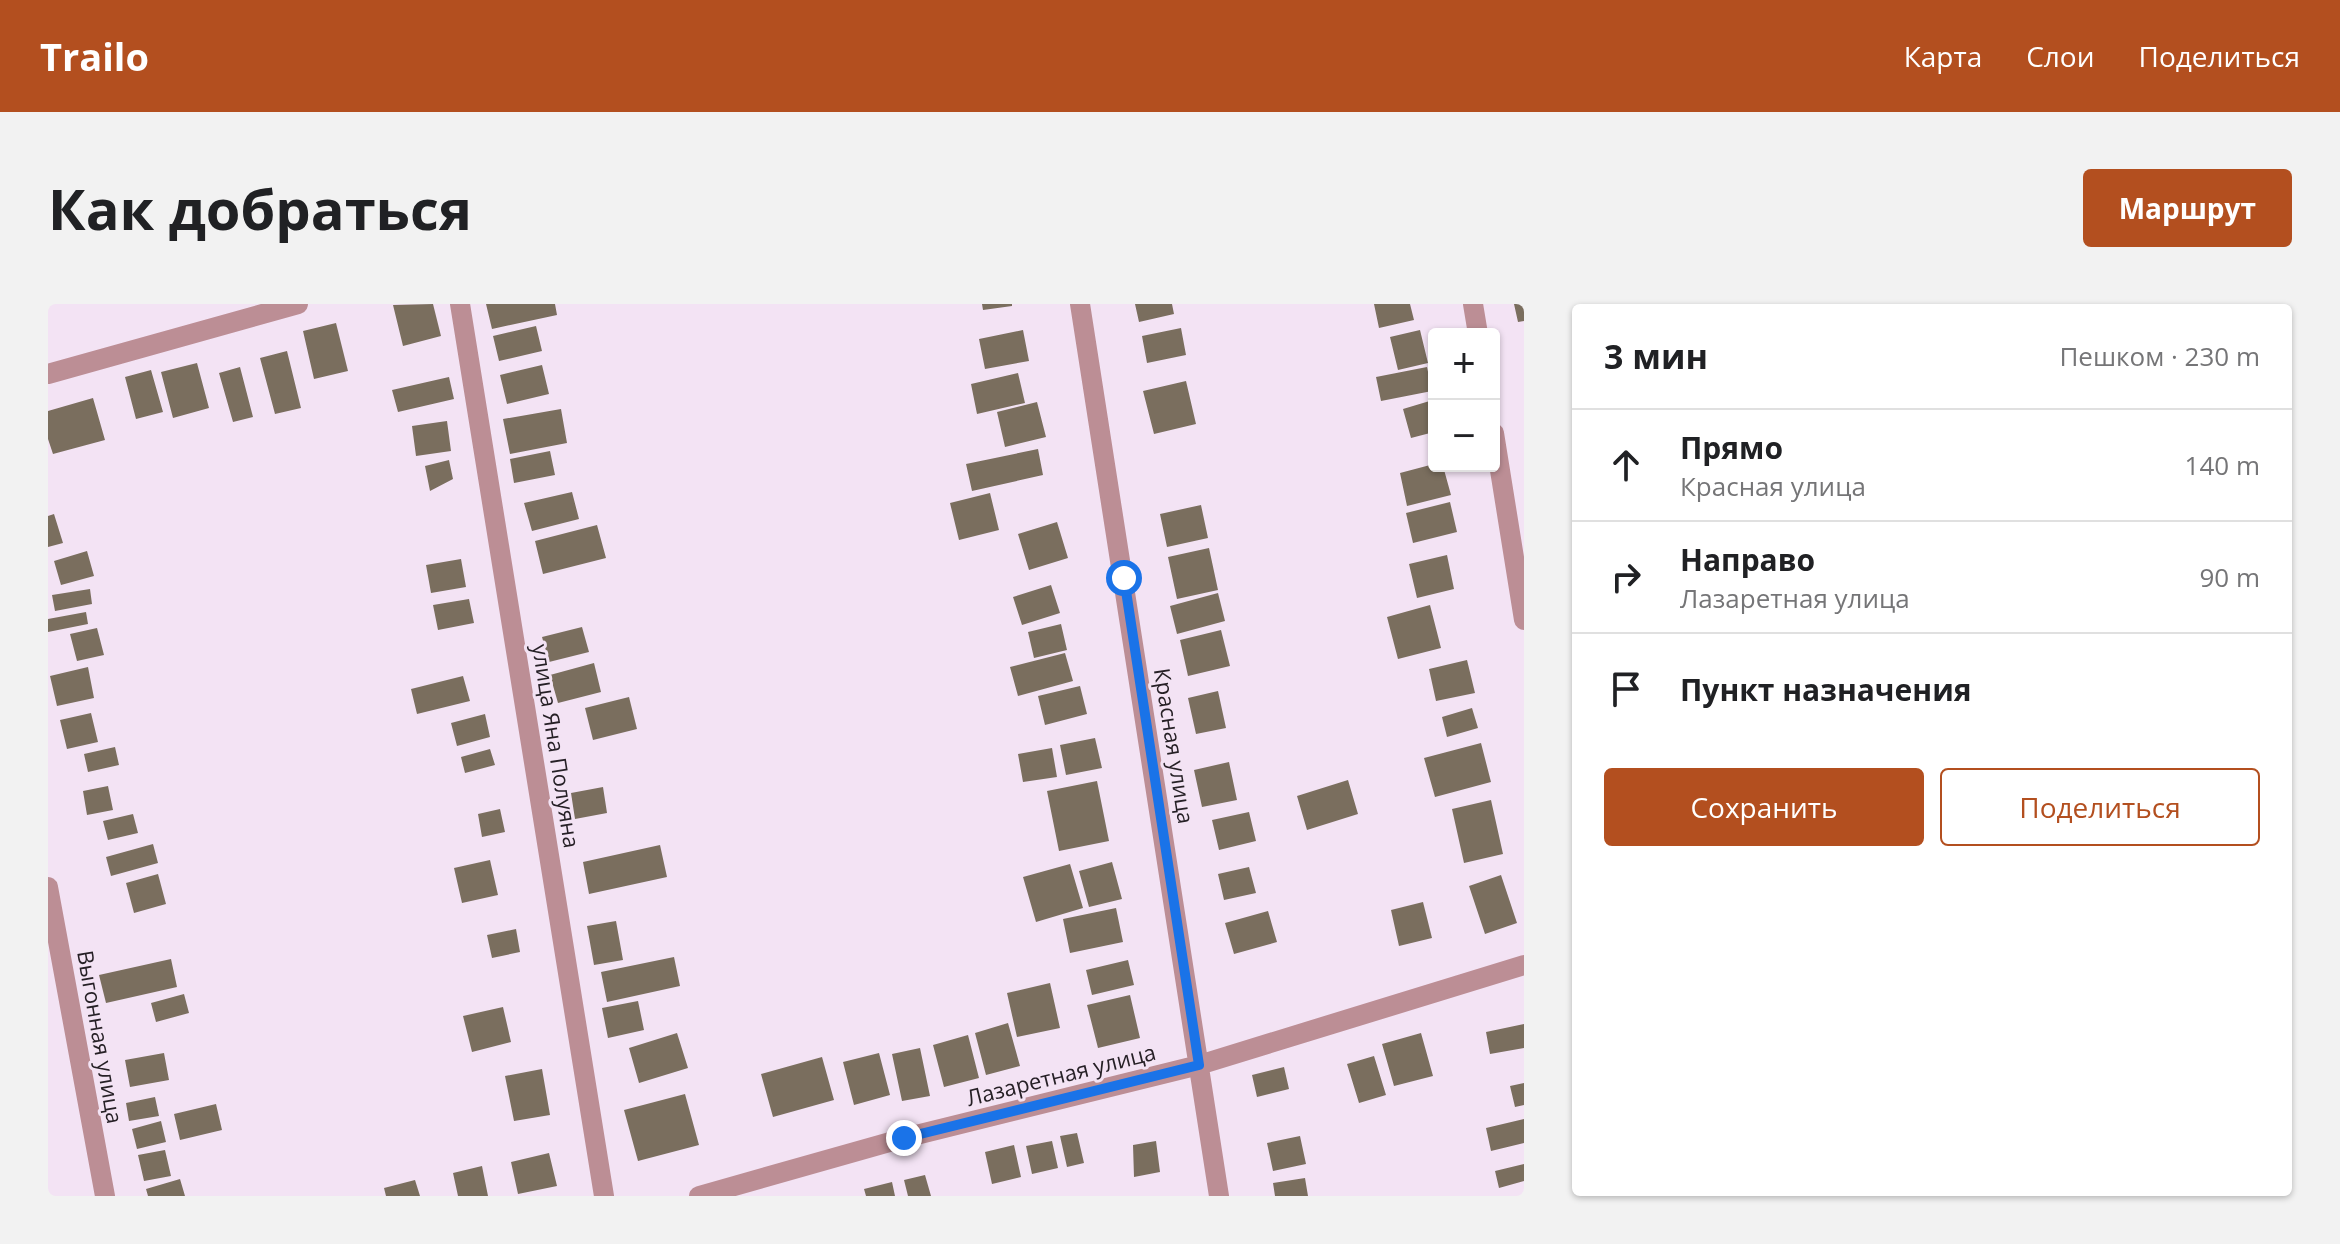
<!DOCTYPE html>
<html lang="ru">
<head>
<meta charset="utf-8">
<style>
	body { margin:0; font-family:"Open Sans",sans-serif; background:#f2f2f2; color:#202124 }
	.controls { position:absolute; right:24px; top:24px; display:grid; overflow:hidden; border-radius:8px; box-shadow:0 2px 6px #0004 }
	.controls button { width:72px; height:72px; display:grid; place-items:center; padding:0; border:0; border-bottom:2px solid #e0e0e0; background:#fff; color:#202124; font:40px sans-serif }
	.stop { position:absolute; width:24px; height:24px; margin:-18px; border:6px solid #1a73e8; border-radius:50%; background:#fff }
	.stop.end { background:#1a73e8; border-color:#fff; box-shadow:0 2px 8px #0008 }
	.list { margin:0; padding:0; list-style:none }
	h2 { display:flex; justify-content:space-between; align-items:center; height:104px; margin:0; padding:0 32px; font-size:34px }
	h2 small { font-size:26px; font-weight:400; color:#757577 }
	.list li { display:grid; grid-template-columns:52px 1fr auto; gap:24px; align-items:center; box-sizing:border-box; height:112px; padding:0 32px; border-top:2px solid #e0e0e0 }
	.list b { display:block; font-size:30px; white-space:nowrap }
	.list p { margin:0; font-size:26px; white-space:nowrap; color:#757577 }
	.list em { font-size:26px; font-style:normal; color:#757577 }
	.actions { display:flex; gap:16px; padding:24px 32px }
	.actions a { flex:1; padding:18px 0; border:2px solid #b34f1f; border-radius:8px; text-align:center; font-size:28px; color:#b34f1f }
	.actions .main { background:#b34f1f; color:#fff }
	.icon { flex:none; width:44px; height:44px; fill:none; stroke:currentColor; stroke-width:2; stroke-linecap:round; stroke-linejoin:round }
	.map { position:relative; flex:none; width:1476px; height:892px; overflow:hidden; border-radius:8px }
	header { display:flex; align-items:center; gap:48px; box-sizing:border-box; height:112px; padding:0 40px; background:#b34f1f; color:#fff }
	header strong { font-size:38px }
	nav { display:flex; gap:44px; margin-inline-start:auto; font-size:28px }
	.intro { display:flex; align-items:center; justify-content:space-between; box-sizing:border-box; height:192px; padding:0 48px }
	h1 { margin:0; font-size:56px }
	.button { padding:20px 36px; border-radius:8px; background:#b34f1f; color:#fff; font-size:28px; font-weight:700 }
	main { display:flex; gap:48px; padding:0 48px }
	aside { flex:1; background:#fff; border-radius:8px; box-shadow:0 2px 6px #0004 }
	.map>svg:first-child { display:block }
	.building { fill:#7a6e5e }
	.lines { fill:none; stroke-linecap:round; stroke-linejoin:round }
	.minor { stroke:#bc8e95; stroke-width:20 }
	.route { stroke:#1a73e8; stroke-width:10 }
	.labels { text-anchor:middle; stroke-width:6; stroke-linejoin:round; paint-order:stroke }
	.street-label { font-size:22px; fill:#262026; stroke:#f3e3f4 }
</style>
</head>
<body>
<header>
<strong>Trailo</strong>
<nav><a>Карта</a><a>Слои</a><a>Поделиться</a></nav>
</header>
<div class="intro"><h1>Как добраться</h1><a class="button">Маршрут</a></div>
<main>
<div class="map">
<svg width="1476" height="892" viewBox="0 0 1476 892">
	<rect width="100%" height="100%" fill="#f3e3f4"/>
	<path class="building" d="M385,0L393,32L355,42L345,1Z
		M438,0H507L509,11L444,25Z
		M934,0H964V2L935,6Z
		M1087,0H1124L1126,10L1091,18Z
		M1326,0H1362L1366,16L1331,24Z
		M1466,0H1476V17L1470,18Z
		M288,19L300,67L266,75L255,27Z
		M488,22L494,47L451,57L445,32Z
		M1133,24L1138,51L1099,59L1094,32Z
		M975,26L981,57L937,65L931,35Z
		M1372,26L1380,59L1350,66L1342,33Z
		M239,47L253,104L227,110L212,54Z
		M149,59L161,104L125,114L113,68Z
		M494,61L501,90L459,100L452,71Z
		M192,63L205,113L185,118L171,69Z
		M1379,63L1384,87L1333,97L1328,73Z
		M103,66L115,108L88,115L77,73Z
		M970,69L977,99L929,110L923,80Z
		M401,73L406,95L350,108L344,86Z
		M1138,77L1148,120L1106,130L1095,87Z
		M45,94L57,136L5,150L0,135V107Z
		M1385,96L1386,128L1363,134L1355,105Z
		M989,98L998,133L957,143L949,108Z
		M513,105L519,139L462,150L455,115Z
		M399,117L403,147L368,152L364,122Z
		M990,145L995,171L924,187L918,160Z
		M502,147L507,171L466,179L462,155Z
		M401,156L405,175L382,187L377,162Z
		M1386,160L1395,162L1403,191L1359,202L1352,169Z
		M524,188L531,215L484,227L476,199Z
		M942,189L951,226L911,236L902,199Z
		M1402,198L1409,228L1365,239L1358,209Z
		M1153,201L1160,234L1119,243L1112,210Z
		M6,210L15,239L0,243V212Z
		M1009,218L1020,254L981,266L970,230Z
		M549,221L558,254L495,270L487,237Z
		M1161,244L1170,286L1129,295L1120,253Z
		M39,247L46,272L13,281L6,257Z
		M1399,251L1406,285L1369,294L1361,260Z
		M413,255L418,283L383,289L378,261Z
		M1003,281L1012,309L974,321L965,293Z
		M42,285L44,300L7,307L4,291Z
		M1170,289L1177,317L1129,330L1122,302Z
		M421,295L426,319L390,326L385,301Z
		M1382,301L1393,344L1350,355L1339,313Z
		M38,308L40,320L0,328V315Z
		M1013,320L1019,346L986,354L980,328Z
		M534,323L541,348L501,358L494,333Z
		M49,324L56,351L29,357L22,330Z
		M1173,326L1182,362L1140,372L1132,336Z
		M1017,349L1025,377L970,392L962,363Z
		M1419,356L1427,389L1388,397L1381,365Z
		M546,359L553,388L510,399L502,371Z
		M40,363L46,394L9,402L2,372Z
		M415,372L422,397L369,410L363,385Z
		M1032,382L1039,410L997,421L990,392Z
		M1170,387L1178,424L1148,430L1140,394Z
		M581,393L589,425L545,436L537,404Z
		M1424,404L1430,424L1399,433L1394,413Z
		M43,409L50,438L19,445L12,416Z
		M437,410L442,433L409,442L403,419Z
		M1047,434L1054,464L1018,471L1012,441Z
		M1433,439L1443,478L1387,493L1376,454Z
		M67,443L71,461L40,468L36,450Z
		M1004,444L1009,473L975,478L970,450Z
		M442,445L447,461L417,469L413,453Z
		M1181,458L1189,496L1154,503L1146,466Z
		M1300,476L1310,510L1259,526L1249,492Z
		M1049,477L1061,537L1011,547L999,487Z
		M60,482L65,506L39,511L35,487Z
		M555,483L559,509L527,515L523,489Z
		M1443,496L1455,550L1416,559L1404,505Z
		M452,505L457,528L434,533L430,510Z
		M1201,508L1208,537L1171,546L1164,516Z
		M85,510L90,529L60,536L55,517Z
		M105,540L110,559L63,572L58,553Z
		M612,541L619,573L541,590L535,558Z
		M442,556L450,591L414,599L406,564Z
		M1064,558L1074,595L1041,603L1031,567Z
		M1022,560L1035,604L988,618L975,573Z
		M1201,563L1208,589L1176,596L1170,570Z
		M110,570L118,600L86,609L78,579Z
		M1453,571L1469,619L1437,630L1421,582Z
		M1375,598L1384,634L1351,642L1343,606Z
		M1068,604L1075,638L1022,649L1015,615Z
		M1220,607L1229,638L1186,650L1177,619Z
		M568,617L575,656L546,661L539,622Z
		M468,625L472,648L444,654L439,631Z
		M626,653L632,682L559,698L553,668Z
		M123,655L129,683L58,699L51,671Z
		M1080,656L1086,681L1044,691L1038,666Z
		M1002,679L1012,724L969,733L959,689Z
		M136,690L141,709L108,718L103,699Z
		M1082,691L1092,734L1050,744L1039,701Z
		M590,697L596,726L560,734L554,704Z
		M455,703L463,738L424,748L415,712Z
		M960,719L972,762L938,771L927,729Z
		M1476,720V744L1442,750L1438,728Z
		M629,729L640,764L591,779L581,744Z
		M1373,729L1385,772L1346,782L1334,740Z
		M920,731L931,774L896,783L885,741Z
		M872,744L882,792L854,797L844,750Z
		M116,749L121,776L82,783L77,756Z
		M831,749L842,791L806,801L795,758Z
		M1326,752L1338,791L1311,799L1299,760Z
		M774,753L786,796L725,813L713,770Z
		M1236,763L1241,785L1209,793L1204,771Z
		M494,765L502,811L466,817L457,772Z
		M1476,779V801L1467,803L1462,782Z
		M637,790L651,841L590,857L576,806Z
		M107,793L111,812L81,817L78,799Z
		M168,800L174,826L132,836L126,810Z
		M1476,815V839L1443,847L1438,824Z
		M113,817L118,838L89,845L84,825Z
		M1029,829L1036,859L1019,863L1012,832Z
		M1252,832L1258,860L1225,867L1219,839Z
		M1004,837L1010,864L984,870L978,842Z
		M1108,837L1112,868L1086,873L1085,841Z
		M966,841L973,873L944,880L937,848Z
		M117,846L123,872L96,877L90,851Z
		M501,849L509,882L470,890L463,858Z
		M1476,860V877L1451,884L1447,867Z
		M434,862L440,892H410L405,869Z
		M877,871L883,892H860L856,876Z
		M1257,874L1260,892H1227L1225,879Z
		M132,875L137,892H100L98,885Z
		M367,876L372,892H338L336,884Z
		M844,878L847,892H818L816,885Z"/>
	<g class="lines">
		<path class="minor" d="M412,0L556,892
			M1032,0L1171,892
			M1425,0L1430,30
			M0,70L250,0
			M1446,129L1476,316
			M0,583L57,892
			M651,892L856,834L1151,761L1476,661"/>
	</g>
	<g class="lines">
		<path class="route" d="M856,834L1151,761L1076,274"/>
	</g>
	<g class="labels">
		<g class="street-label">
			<text transform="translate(508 442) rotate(81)" y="8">улица Яна Полуяна</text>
			<text transform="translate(1126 442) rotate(81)" y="8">Красная улица</text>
			<text transform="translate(52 733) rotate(80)" y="8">Выгонная улица</text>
			<text transform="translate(1013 771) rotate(-14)" y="8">Лазаретная улица</text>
		</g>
	</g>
</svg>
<div class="controls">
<button>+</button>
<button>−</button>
</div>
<div class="stop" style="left:1076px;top:274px"></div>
<div class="stop end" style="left:856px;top:834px"></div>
</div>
<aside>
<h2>3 мин<small>Пешком · 230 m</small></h2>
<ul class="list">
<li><svg class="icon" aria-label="ahead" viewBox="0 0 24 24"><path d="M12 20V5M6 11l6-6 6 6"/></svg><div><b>Прямо</b><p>Красная улица</p></div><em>140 m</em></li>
<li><svg class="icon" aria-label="right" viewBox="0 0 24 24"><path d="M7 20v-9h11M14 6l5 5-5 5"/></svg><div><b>Направо</b><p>Лазаретная улица</p></div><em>90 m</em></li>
<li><svg class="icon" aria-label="arrive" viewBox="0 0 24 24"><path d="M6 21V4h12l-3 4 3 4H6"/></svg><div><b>Пункт назначения</b></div></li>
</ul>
<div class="actions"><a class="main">Сохранить</a><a>Поделиться</a></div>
</aside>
</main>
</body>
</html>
